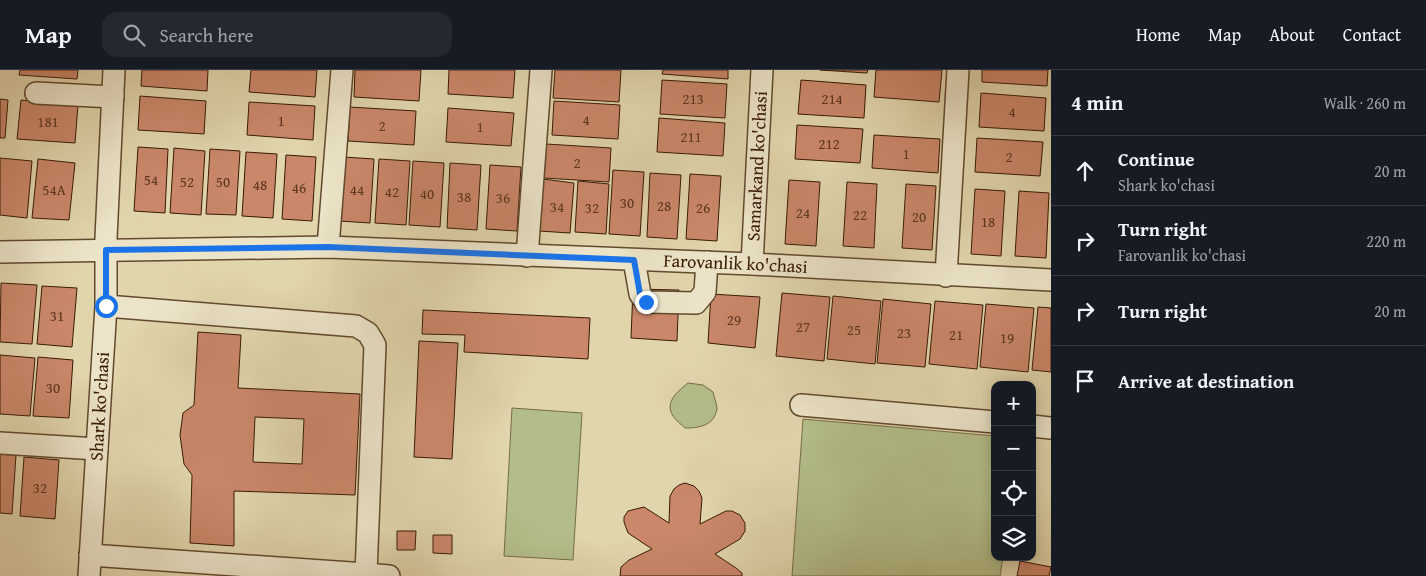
<!DOCTYPE html>
<html lang="en">
<head>
<meta charset="utf-8">
<style>
	body { margin:0; font-family:"Gentium Book Plus",serif; background:#242831; color:#f1f3f6 }
	.controls { position:absolute; right:15px; bottom:15px; display:grid; overflow:hidden; border-radius:10px; box-shadow:0 2px 12px #0003 }
	.controls button { width:45px; height:45px; display:grid; place-items:center; padding:0; border:0; border-bottom:1px solid #363941; background:#171b24; color:#f1f3f6; font:25px sans-serif }
	.stop { position:absolute; width:15px; height:15px; margin:-11px; border:4px solid #1a73e8; border-radius:50%; background:#fff }
	.stop.end { background:#1a73e8; border-color:#fff; box-shadow:0 1px 5px #0008 }
	.list { margin:0; padding:0; list-style:none }
	h2 { display:flex; justify-content:space-between; align-items:center; height:65px; margin:0; padding:0 20px; font-size:21px }
	h2 small { font-size:16px; font-weight:400; color:#9ea1a6 }
	.list li { display:grid; grid-template-columns:32px 1fr auto; gap:15px; align-items:center; box-sizing:border-box; height:70px; padding:0 20px; border-top:1px solid #363941 }
	.list b { display:block; font-size:19px; white-space:nowrap }
	.list p { margin:0; font-size:16px; white-space:nowrap; color:#9ea1a6 }
	.list em { font-size:16px; font-style:normal; color:#9ea1a6 }
	.icon { flex:none; width:28px; height:28px; fill:none; stroke:currentColor; stroke-width:2; stroke-linecap:round; stroke-linejoin:round }
	.map { position:relative; flex:none; width:1051px; height:506px; overflow:hidden }
	header { display:flex; align-items:center; gap:30px; box-sizing:border-box; height:70px; padding:0 25px; background:#171b24; border-bottom:1px solid #363941 }
	header strong { font-size:24px }
	nav { display:flex; gap:28px; margin-inline-start:auto; font-size:18px }
	.search { width:350px; height:45px; background:#242831; display:flex; align-items:center; gap:12px; box-sizing:border-box; padding:0 18px; border-radius:15px; color:#9ea1a6; font-size:19px }
	main { display:flex }
	aside { flex:1; background:#171b24 }
	.map>svg:first-child { display:block }
	.green { fill:#b3bd89; stroke:#766c46 }
	.building { fill:#ca876a; stroke:#381a04; fill-rule:evenodd }
	.lines { fill:none; stroke-linecap:round; stroke-linejoin:round }
	.minor-casing { stroke:#62492e; stroke-width:24 }
	.minor { stroke:#ece4c9; stroke-width:21 }
	.route { stroke:#1a73e8; stroke-width:6 }
	.labels { text-anchor:middle; stroke-width:4.5; stroke-linejoin:round; paint-order:stroke }
	.number-label { font-size:15px; fill:#5c351e }
	.street-label { font-size:18px; fill:#381a04; stroke:#ece4c9 }
</style>
</head>
<body>
<header>
<strong>Map</strong>
<div class="search"><svg class="icon" aria-label="search" viewBox="0 0 24 24"><circle cx="10" cy="10" r="6"/><path d="M15 15l6 6"/></svg>Search here</div>
<nav><a>Home</a><a>Map</a><a>About</a><a>Contact</a></nav>
</header>
<main>
<div class="map">
<svg width="1051" height="506" viewBox="0 0 1051 506">
	<rect width="100%" height="100%" fill="#e1d5ac"/>
	<filter id="stains"><feTurbulence type="fractalNoise" baseFrequency=".004" numOctaves="4"/><feColorMatrix values="0 0 0 0 .2 0 0 0 0 .09 0 0 0 0 .02 0 0 0 .5 -.17"/></filter>
	<radialGradient id="worn" r=".72"><stop offset=".6" stop-color="#630" stop-opacity="0"/><stop offset="1" stop-color="#630" stop-opacity=".3"/></radialGradient>
	<path class="green" d="M688,313L703,315L713,322C714,327 717,334 717,339C714,356 699,358 685,358C681,354 676,351 673,346C664,332 678,321 688,313Z
		M512,338L582,343L573,490L504,486Z
		M803,349L995,366V487H1003L1000,506H792Z"/>
	<path class="building" d="M20,0H78L77,9L19,5Z
		M142,0H208L207,21L141,16Z
		M251,0H317L315,27L249,22Z
		M355,0H421L419,31L354,27Z
		M449,0H515L513,28L448,24Z
		M555,0H621L619,32L553,28Z
		M663,0H728V9L662,4Z
		M820,0H868L867,3Z
		M876,0H942L939,32L874,27Z
		M982,0H1048L1047,16L982,12Z
		M662,10L727,14L725,48L660,44Z
		M801,10L866,15L864,48L798,44Z
		M981,23L1046,28L1044,61L979,57Z
		M140,26L206,31L204,64L138,60Z
		M0,29L8,30L5,68H0Z
		M21,30L78,35L75,73L17,69Z
		M554,31L620,35L618,69L552,65Z
		M249,32L315,36L313,70L247,65Z
		M350,37L416,41L414,75L348,71Z
		M448,38L514,43L511,76L446,72Z
		M659,48L725,53L723,86L657,82Z
		M797,55L863,59L860,93L795,89Z
		M874,65L940,69L938,103L872,98Z
		M977,68L1043,72L1040,106L975,102Z
		M546,74L611,78L609,112L544,108Z
		M138,77L168,79L165,143L134,141Z
		M174,78L205,81L201,145L170,143Z
		M210,79L240,81L236,145L206,144Z
		M246,82L277,84L273,148L242,146Z
		M286,85L316,87L312,151L282,149Z
		M343,87L374,89L370,153L339,151Z
		M0,88L32,91L27,148L0,145Z
		M38,89L75,93L69,150L32,148Z
		M379,89L410,91L406,155L375,153Z
		M413,91L444,93L440,157L409,155Z
		M450,93L481,95L477,160L447,158Z
		M490,95L521,97L517,161L486,159Z
		M613,100L644,102L640,166L609,164Z
		M650,103L681,105L677,169L647,167Z
		M690,104L721,106L717,171L686,169Z
		M543,109L574,113L570,163L539,161Z
		M789,110L820,112L816,176L785,174Z
		M578,111L609,114L606,164L575,162Z
		M847,112L877,114L874,178L843,176Z
		M906,114L936,116L932,180L902,178Z
		M975,119L1005,121L1001,186L971,184Z
		M1019,121L1049,123L1046,188L1015,186Z
		M1,213L37,215L32,274L0,272Z
		M42,216L77,218L72,277L37,274Z
		M633,219L679,220L677,271L631,268Z
		M782,223L830,227L824,291L776,286Z
		M711,224L760,227L755,278L708,273Z
		M833,226L881,231L875,294L827,289Z
		M883,229L931,234L925,297L877,293Z
		M935,231L983,235L977,299L929,294Z
		M986,234L1034,238L1028,302L980,297Z
		M1038,237L1051,238V302L1032,300Z
		M423,240L590,248L588,289L464,282L465,265L422,264Z
		M198,262L241,265L238,318L360,324L355,425L234,421V476L190,473L192,405L184,394L180,365L183,343L194,335ZM255,347L304,349L302,394L253,392Z
		M419,271L458,273L452,389L414,387Z
		M0,285L35,288L30,346L0,344Z
		M38,287L73,290L69,348L33,346Z
		M0,384L16,385L12,444L0,443Z
		M24,387L59,390L55,449L20,446Z
		M685,413L694,416L699,421L702,428L700,454L726,441H732L740,445L745,453V461L740,469L715,484L736,498L742,503V506H620L621,497L629,490L652,479L628,463L624,452V447L628,441L644,437L669,453L670,426L674,419L679,415Z
		M397,461H416L415,480H397Z
		M433,465H452V484L433,483Z
		M1020,491L1051,497L1049,506H1017Z"/>
	<g class="lines">
		<defs>
			<g id="minor">
				<path d="M36,23L113,27"/>
				<path d="M328,177L342,0"/>
				<path id="s1" d="M0,182L328,177L752,194L1051,210"/>
				<path d="M527,186L541,0"/>
				<path d="M634,190L640,224L646,232L696,233L705,222L707,192"/>
				<path id="s2" d="M752,194L762,0"/>
				<path d="M946,206L958,0"/>
				<path d="M801,335L995,352"/>
				<path d="M1032,356L1051,358"/>
				<path d="M0,373L97,379"/>
				<path d="M90,485L366,504L375,275L368,263L356,256L106,236"/>
				<path d="M366,504L389,506"/>
				<path id="s3" d="M89,506L106,236V168L114,0"/>
			</g>
		</defs>
		<use href="#minor" class="minor-casing"/>
		<use href="#minor" class="minor"/>
	</g>
	<g class="lines">
		<path class="route" d="M106,236V180L328,177L634,190L640,224L646,232"/>
	</g>
	<g class="labels">
		<g class="number-label">
			<text x="693" y="34">213</text>
			<text x="832" y="34">214</text>
			<text x="1012" y="47">4</text>
			<text x="586" y="55">4</text>
			<text x="281" y="56">1</text>
			<text x="48" y="57">181</text>
			<text x="382" y="61">2</text>
			<text x="480" y="62">1</text>
			<text x="691" y="72">211</text>
			<text x="829" y="79">212</text>
			<text x="906" y="89">1</text>
			<text x="1009" y="92">2</text>
			<text x="577" y="98">2</text>
			<text x="151" y="115">54</text>
			<text x="187" y="117">52</text>
			<text x="223" y="117">50</text>
			<text x="260" y="120">48</text>
			<text x="299" y="123">46</text>
			<text x="54" y="125">54А</text>
			<text x="357" y="125">44</text>
			<text x="392" y="127">42</text>
			<text x="427" y="129">40</text>
			<text x="464" y="132">38</text>
			<text x="503" y="133">36</text>
			<text x="627" y="138">30</text>
			<text x="664" y="141">28</text>
			<text x="557" y="142">34</text>
			<text x="592" y="143">32</text>
			<text x="703" y="143">26</text>
			<text x="803" y="148">24</text>
			<text x="860" y="150">22</text>
			<text x="919" y="152">20</text>
			<text x="988" y="157">18</text>
			<text x="57" y="251">31</text>
			<text x="734" y="255">29</text>
			<text x="803" y="262">27</text>
			<text x="854" y="265">25</text>
			<text x="904" y="268">23</text>
			<text x="956" y="270">21</text>
			<text x="1007" y="273">19</text>
			<text x="53" y="323">30</text>
			<text x="40" y="423">32</text>
		</g>
		<g class="street-label">
			<text dy="6" stroke="none"><textPath href="#s2" startOffset="98">Samarkand ko'chasi</textPath></text>
			<text dy="6" stroke="none"><textPath href="#s1" startOffset="736">Farovanlik ko'chasi</textPath></text>
			<text dy="6" stroke="none"><textPath href="#s3" startOffset="170">Shark ko'chasi</textPath></text>
		</g>
	</g>
	<rect width="100%" height="100%" filter="url(#stains)"/>
	<rect width="100%" height="100%" fill="url(#worn)"/>
</svg>
<div class="controls">
<button>+</button>
<button>−</button>
<button><svg class="icon" aria-label="locate" viewBox="0 0 24 24"><circle cx="12" cy="12" r="6"/><path d="M12 2v4M12 18v4M2 12h4M18 12h4"/></svg></button>
<button><svg class="icon" aria-label="layers" viewBox="0 0 24 24"><path d="M12 4l9 5-9 5-9-5zM3 14l9 5 9-5"/></svg></button>
</div>
<div class="stop" style="left:106px;top:236px"></div>
<div class="stop end" style="left:646px;top:232px"></div>
</div>
<aside>
<h2>4 min<small>Walk · 260 m</small></h2>
<ul class="list">
<li><svg class="icon" aria-label="ahead" viewBox="0 0 24 24"><path d="M12 20V5M6 11l6-6 6 6"/></svg><div><b>Continue</b><p>Shark ko'chasi</p></div><em>20 m</em></li>
<li><svg class="icon" aria-label="right" viewBox="0 0 24 24"><path d="M7 20v-9h11M14 6l5 5-5 5"/></svg><div><b>Turn right</b><p>Farovanlik ko'chasi</p></div><em>220 m</em></li>
<li><svg class="icon" aria-label="right" viewBox="0 0 24 24"><path d="M7 20v-9h11M14 6l5 5-5 5"/></svg><div><b>Turn right</b></div><em>20 m</em></li>
<li><svg class="icon" aria-label="arrive" viewBox="0 0 24 24"><path d="M6 21V4h12l-3 4 3 4H6"/></svg><div><b>Arrive at destination</b></div></li>
</ul>
</aside>
</main>
</body>
</html>
